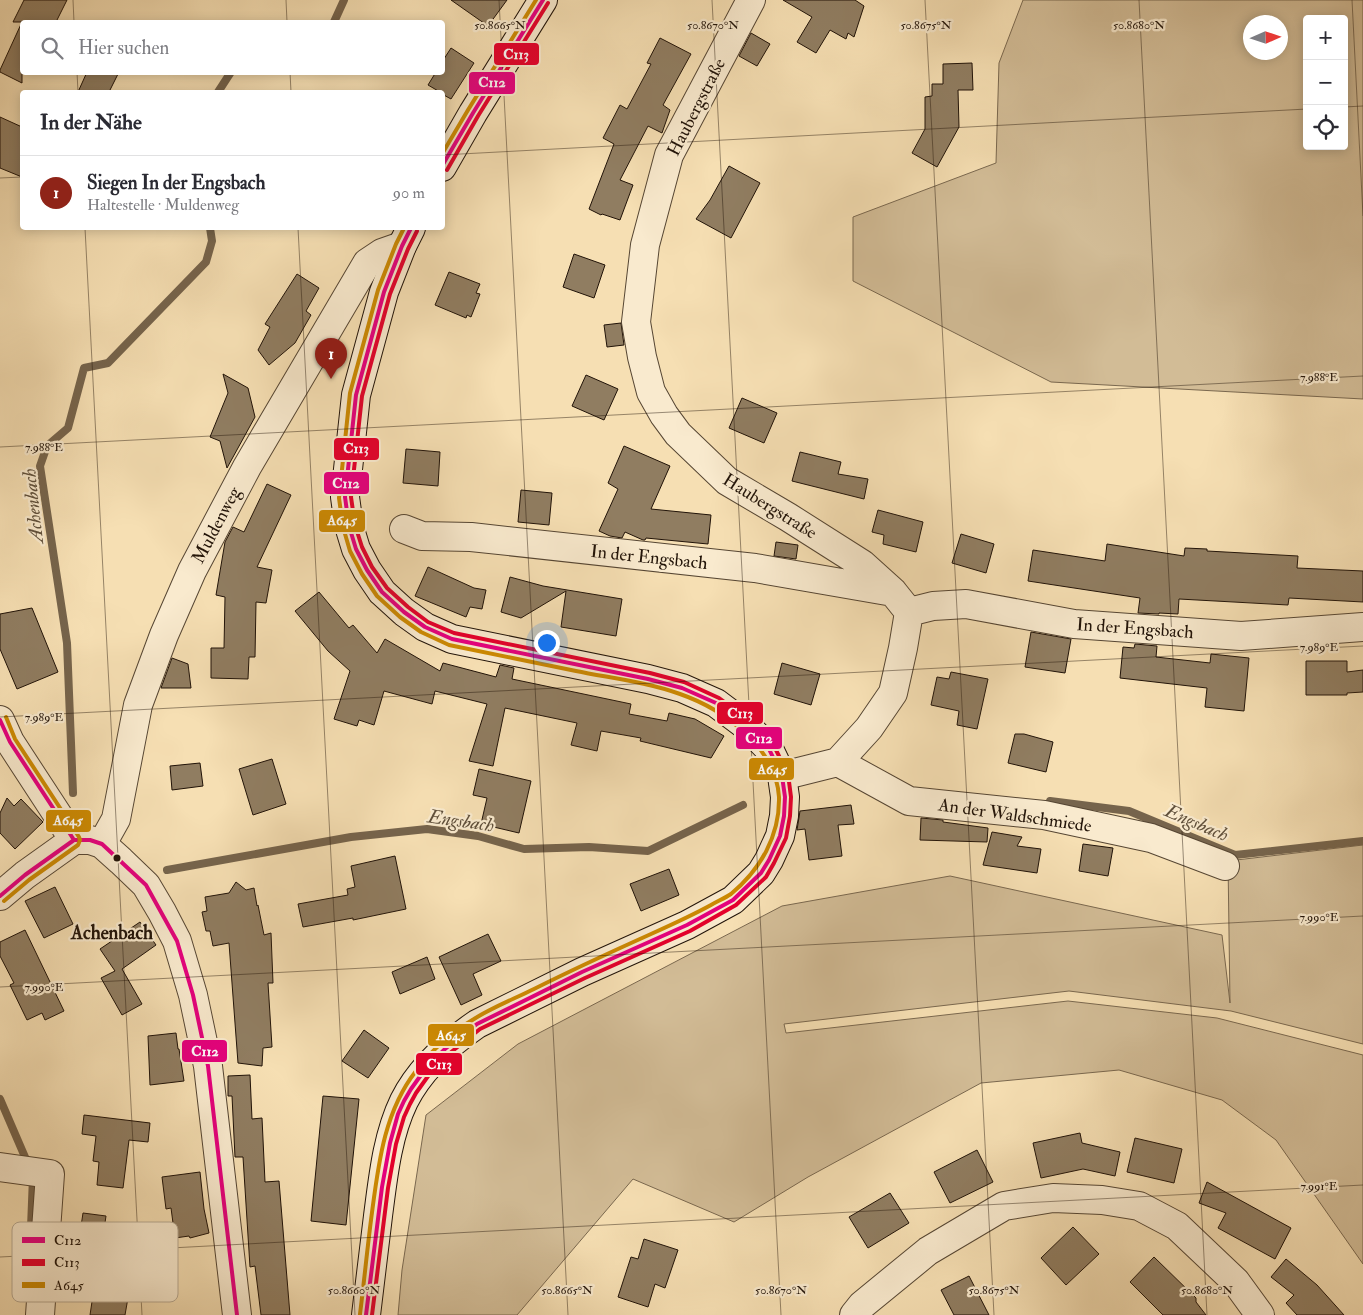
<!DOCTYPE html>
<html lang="de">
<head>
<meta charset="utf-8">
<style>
	body { margin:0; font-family:"IM FELL Double Pica",serif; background:#f2f2f3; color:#2b2b33 }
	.controls { position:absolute; right:15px; top:15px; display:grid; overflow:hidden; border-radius:5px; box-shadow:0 2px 12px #0003 }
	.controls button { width:45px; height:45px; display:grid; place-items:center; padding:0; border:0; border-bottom:1px solid #e1e1e2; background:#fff; color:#2b2b33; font:25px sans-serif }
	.compass { position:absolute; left:1243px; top:15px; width:45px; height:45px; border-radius:50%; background:#fff; box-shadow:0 2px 12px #0003; rotate:87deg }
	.you { position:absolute; left:546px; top:642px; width:18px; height:18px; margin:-12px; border:4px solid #fff; border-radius:50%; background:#1a73e8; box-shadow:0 0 0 8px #1a73e833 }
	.badge { display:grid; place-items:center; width:32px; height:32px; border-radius:50%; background:#8f2418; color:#fff; font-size:16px; font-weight:700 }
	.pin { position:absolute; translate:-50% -41px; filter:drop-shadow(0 1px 2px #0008) }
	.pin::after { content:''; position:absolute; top:26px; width:18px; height:15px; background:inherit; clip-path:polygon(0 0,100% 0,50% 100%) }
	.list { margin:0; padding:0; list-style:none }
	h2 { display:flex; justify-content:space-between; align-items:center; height:65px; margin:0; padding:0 20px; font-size:21px }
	h2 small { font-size:16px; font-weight:400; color:#7c7c81 }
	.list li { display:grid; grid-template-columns:32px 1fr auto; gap:15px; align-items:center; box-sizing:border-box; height:75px; padding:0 20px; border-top:1px solid #e1e1e2 }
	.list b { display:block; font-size:19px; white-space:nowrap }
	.list p { margin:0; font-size:16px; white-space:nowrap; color:#7c7c81 }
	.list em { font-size:16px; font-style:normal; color:#7c7c81 }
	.icon { flex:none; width:28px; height:28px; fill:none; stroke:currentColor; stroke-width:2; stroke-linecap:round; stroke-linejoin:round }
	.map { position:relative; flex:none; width:1363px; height:1315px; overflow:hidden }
	.search { position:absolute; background:#fff; box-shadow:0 2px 12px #0003; left:20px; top:20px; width:425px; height:55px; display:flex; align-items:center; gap:12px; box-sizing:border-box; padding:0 18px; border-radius:5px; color:#7c7c81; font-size:19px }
	.panel { position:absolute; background:#fff; box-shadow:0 2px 12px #0003; left:20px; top:90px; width:425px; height:140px; border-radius:5px }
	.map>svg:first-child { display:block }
	.green { fill:#d2bc96; stroke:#7a684f; fill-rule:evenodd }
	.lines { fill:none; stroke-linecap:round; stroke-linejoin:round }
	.stream { stroke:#76644c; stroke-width:8 }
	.building { fill:#907d61; stroke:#211308 }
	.minor-casing { stroke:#564633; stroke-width:30 }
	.tertiary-casing { stroke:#564633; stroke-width:30 }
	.secondary-casing { stroke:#211308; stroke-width:30 }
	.minor { stroke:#f9eace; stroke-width:28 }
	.tertiary { stroke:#f9eace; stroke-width:28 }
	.secondary { stroke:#f9eace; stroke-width:28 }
	.bus-1-casing { stroke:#f9eace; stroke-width:8 }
	.bus-2-casing { stroke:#f9eace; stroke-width:8 }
	.bus-3-casing { stroke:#f9eace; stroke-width:8 }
	.bus-1 { stroke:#e5007d; stroke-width:4 }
	.bus-2 { stroke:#e4002b; stroke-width:4 }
	.bus-3 { stroke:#cc8902; stroke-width:4 }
	.ticks { fill:none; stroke:#211308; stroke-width:1; stroke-opacity:0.45 }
	.bus-dot { fill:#211308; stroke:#f9eace; stroke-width:2 }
	.labels { text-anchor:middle; stroke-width:4.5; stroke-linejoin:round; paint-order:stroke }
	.street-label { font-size:18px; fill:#211308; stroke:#f9eace }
	.water-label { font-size:19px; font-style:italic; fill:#60503b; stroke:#f9eace }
	.neighbourhood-label { font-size:19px; font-weight:bold; fill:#211308; stroke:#f9eace }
	.key { fill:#f9eace; stroke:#b8aa93; stroke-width:1 }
	.key-label { font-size:14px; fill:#211308 }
	.ticks-label { font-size:12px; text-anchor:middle; fill:#211308; stroke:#f9eace; stroke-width:4.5; stroke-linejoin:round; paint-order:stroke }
	.line-badge { stroke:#f9eace; stroke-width:2 }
	.badge-label { font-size:14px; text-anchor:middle; font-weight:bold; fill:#fff }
</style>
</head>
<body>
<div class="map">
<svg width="1363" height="1315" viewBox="0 0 1363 1315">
	<rect width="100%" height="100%" fill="#f6dfb3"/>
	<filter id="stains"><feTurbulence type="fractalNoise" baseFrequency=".004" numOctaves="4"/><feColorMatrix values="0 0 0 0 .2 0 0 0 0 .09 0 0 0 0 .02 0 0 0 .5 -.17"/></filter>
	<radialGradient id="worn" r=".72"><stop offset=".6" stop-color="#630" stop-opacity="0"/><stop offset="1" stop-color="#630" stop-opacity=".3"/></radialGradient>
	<path class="green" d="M1023,0H1363V399L1051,382L853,281V217L996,163L999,63ZM1307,19H1344V146H1307ZM1280,22V52H1250V22Z
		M1363,845V1044L1231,1011L1069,991L784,1024L786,1033L1068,1001L1217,1018L1363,1055V1264L1276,1140L1222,1100L1119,1070L981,1083L808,1177L734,1222L633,1179L517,1315H398L402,1270L426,1115L518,1044L782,906L950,876L1222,935L1230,1003L1228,861Z"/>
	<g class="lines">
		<path class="stream" d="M334,22L344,0
			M218,92L231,72
			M73,793L67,643L40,466L47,446L68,428L84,368L108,363L206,262L212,241L210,228
			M1050,801L1129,811L1235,855L1363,841
			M167,870L351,837L427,829L478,836L524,849L589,847L648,851L743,805
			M0,1099L28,1164
			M29,1278L33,1177"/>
	</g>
	<path class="building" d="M24,0H67L56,22H22V83L0,72V70L22,22H13Z
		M451,0H507L488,26Z
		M783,0H855L864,6L854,37L848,33L846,39L830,30L816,53L797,42L812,17Z
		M751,33L770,44L757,66L739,56Z
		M660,38L691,54L663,105L670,110L662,133L648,126L620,180L633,185L620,220L602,214L601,215L589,209L614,144L603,138L620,105L627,109L651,64L647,63Z
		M451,48L474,63L451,99L442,94V92H440L428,85L436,72H442V62Z
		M972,63L973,90H958L959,127L937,167L912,153L925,129V97L932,96V84H943V64Z
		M87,72H119L109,92H78Z
		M0,117L22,127V177L0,168Z
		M729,166L760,183L731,238L696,219L710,200Z
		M574,254L605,265L594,298L563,287Z
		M449,272L480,284L476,293L480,294L471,317L467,315L466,318L435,305Z
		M297,274L319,288L306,311L311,315L295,343L269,365L258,350L270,327L265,324Z
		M621,323L624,345L607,347L604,325Z
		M223,374L248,388L255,417L227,468L220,441L210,437L228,393Z
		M586,375L618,389L604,420L572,406Z
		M742,398L777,413L764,443L729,428Z
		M624,446L670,466L651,509L711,515L708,544L646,538L645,540H643L625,532L622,538L610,536L599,531L618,489L608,483Z
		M406,449L440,452L438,486L403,483Z
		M800,452L841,462L838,474L868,479L864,499L792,481Z
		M267,484L291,495L257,567L272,570L266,603L256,602L255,657H249L248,679L211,678V648H224L225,597L216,595L225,542L233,527L244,532Z
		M521,490L552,493L549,525L518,522Z
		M878,510L923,522L916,552L883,544L884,535L872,532Z
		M961,534L994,544L986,573L952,563Z
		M776,542L798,545L796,559L774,556Z
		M1107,544L1184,556L1185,548L1207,549V551L1298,556L1297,568L1363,571V602L1289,598L1288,605L1179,599L1178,614L1159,613V614L1138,613L1140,598L1028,581L1033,550L1105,561Z
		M428,567L474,588L486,590L482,609L470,607L466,617L415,596Z
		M510,577L543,586L622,599L616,636L561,627L566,591L521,618L501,612Z
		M319,592L349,628L353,625L377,653L385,639L440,671L443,663L496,677L500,665L514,668L512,679L631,704L629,714L667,721L669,713L695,719L724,736L711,758L640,741L641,738L601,731L597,751L571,745L577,723L505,708L493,766L469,761L487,704L435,691L432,704L384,691L374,725L359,720L357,726L334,719L350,671L328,651L295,611Z
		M32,608L58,672L17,689L0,649V614Z
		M1031,632L1071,639L1065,673L1025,667Z
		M1135,644L1157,646L1156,657L1210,663L1211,654L1249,658L1244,711L1205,707L1207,688L1120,678L1123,647L1134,648Z
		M172,658L188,664L191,688H161Z
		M1306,661H1347V672L1363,670V692L1347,693V695H1306Z
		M782,663L820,674L811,705L774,694Z
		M951,672L988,679L977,729L957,725L959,711L931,705L937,677L949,679Z
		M1015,734H1024L1053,742L1046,772L1008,763Z
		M272,759L286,804L253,815L239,769Z
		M200,763L203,786L172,790L170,766Z
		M479,769L531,781L519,833L481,824L487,798L473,795Z
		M7,798L14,806L21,799L43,822L15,849L0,833V813Z
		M851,805L854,824L838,825L842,856L809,860L805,829L797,830L800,811Z
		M921,818L943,820V822L988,828L987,842L920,840Z
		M992,832L1022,837L1017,846L1041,849L1037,873L983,865Z
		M1083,844L1113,848L1108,876L1079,871Z
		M395,856L406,909L353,920V918L303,927L298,904L348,895L347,889L355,887L351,866Z
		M669,869L679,895L641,911L630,884Z
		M236,882L246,890L254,888L257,906L258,905L264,935L271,933L273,983H268L272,1047L263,1048L262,1066L238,1063L229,943L213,946L210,931H206L202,912L207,911L205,897L229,893Z
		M55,887L73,924L44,938L25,901Z
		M140,922L156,945L122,969L142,1004L122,1015L101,978L115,971L100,949Z
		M25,930L64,1011L45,1020L42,1013L27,1020L10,985L14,983L0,956V942Z
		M488,934L501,961L473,974L482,995L461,1005L439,957Z
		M427,957L435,979L400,994L392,972Z
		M364,1030L389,1048L368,1078L342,1061Z
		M176,1033L178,1049H179L184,1081L150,1085L148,1036Z
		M250,1075L252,1119L262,1118L265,1182L279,1181L290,1315H261L255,1266L250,1267L243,1157H235L232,1096H228V1076Z
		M323,1096L359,1099L346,1225L311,1221Z
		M84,1115L150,1123L148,1142L129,1140L123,1188L97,1185L99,1162L93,1161L96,1136L82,1134Z
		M1080,1133L1082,1143L1120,1152L1115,1176L1083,1169L1041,1178L1033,1143Z
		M1135,1138L1182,1149L1174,1183L1127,1172Z
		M977,1150L993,1182L950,1203L934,1172Z
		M200,1172L204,1209L209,1233L190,1238L189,1236L175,1238L171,1208L166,1209L162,1177Z
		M1207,1182L1291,1228L1275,1259L1218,1228L1226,1213L1199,1203Z
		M890,1193L909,1223L868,1248L849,1217Z
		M83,1213L106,1216L100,1256L77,1253Z
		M1073,1227L1099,1254L1066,1285L1041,1258Z
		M644,1239L678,1250L665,1288L655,1284L648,1307L618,1297L631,1257L638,1259Z
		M1154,1257L1196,1298V1302L1206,1315H1163L1130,1282Z
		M1286,1259L1317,1285L1344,1315H1297L1286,1303L1294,1295L1271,1277Z
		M96,1275L125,1279L123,1291L129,1292L125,1315H90Z
		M969,1276L989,1315H954L941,1290Z"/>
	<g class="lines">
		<defs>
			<path id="minor" d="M751,0L669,155L645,245L636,322L642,357L651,392L664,415L678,434L727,481L788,517L862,564L893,592L909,612L903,648L893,693L869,728L838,762L782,776
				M404,529L422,536L471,537L755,568L893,592
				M909,612L933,606L966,604L1074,624L1241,636L1363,627
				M0,720L10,742L74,840
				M838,762L909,801L1044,815L1151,838L1225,866
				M102,844L116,819L138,705L164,635L192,571L247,467L367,263L382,253L402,246
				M0,1167L50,1174L40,1315
				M854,1315L862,1305L928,1251L1004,1206L1053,1198L1102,1200L1139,1206L1177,1226L1236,1282L1260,1315"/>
			<path id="tertiary" d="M0,896L25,875L74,840H90L102,844L121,861L146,885L162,912L177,941L193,995L208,1066L237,1315"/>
			<path id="secondary" d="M442,167L473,113L543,0
				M366,1315C370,1282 374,1249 378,1216C383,1178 387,1136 404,1101C420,1069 448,1044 477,1024L582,972L687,925L733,900L761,873L769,860L780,836L784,816L785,797L782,776L769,749L748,727L716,703L682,688L648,679L452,639L425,627L404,612L382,592L367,570L356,549L349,526L345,497L356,395L384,292L402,246L411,228"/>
		</defs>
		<use href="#minor" class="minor-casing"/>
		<use href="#tertiary" class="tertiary-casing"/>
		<use href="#secondary" class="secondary-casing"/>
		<use href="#minor" class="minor"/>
		<use href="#tertiary" class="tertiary"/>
		<use href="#secondary" class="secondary"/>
		<defs>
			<path id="bus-1" d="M442,166L473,113L543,0
				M0,720L10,742L74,840
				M74,840H90L102,844L146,885L177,941L193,995L208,1066L237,1315
				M0,896L25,875L74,840
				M366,1315L382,1187L390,1143L398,1114L404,1101L411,1089L426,1068L445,1049L477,1024L582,972L687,925L733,900L761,873L769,860L780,836L784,816L785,797L782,776L769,749L748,727L716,703L682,688L648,679L452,639L425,627L404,612L382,592L367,570L356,549L349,526L345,497L356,395L384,292L402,246L411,228"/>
			<path id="bus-2" d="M447,170L478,116L548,3
				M372,1315L388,1188L396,1144L404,1117L410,1104L416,1093L431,1072L450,1053L480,1029L585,978L690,931L736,905L766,877L774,863L786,838L790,816L791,797L788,774L774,746L752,722L719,698L684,682L650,673L454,633L428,622L408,607L387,588L372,567L362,547L355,525L351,497L362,396L390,294L408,249L417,231"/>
			<path id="bus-3" d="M442,154L468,110L536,0
				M4,901L29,880L78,845L80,840L79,837L15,739L6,717
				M360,1314C364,1283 367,1251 371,1220C378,1168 383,1113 416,1071C431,1051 452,1032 474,1019C493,1007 514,999 534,989C572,970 611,952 651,934C671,925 691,916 711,905C718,901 725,898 731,894C760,870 780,836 779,797C776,747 723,709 680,694C647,682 610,678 576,671C534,662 491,654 449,645L421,632L400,617L377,596L362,574L350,551L343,527L339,498L350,393L378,290L396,244L404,228"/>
		</defs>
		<use href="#bus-1" class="bus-1-casing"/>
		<use href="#bus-2" class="bus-2-casing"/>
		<use href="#bus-3" class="bus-3-casing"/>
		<use href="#bus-1" class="bus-1"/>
		<use href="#bus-2" class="bus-2"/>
		<use href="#bus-3" class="bus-3"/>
	</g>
	<path class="ticks" d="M73,0L74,22M286,0L287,22M499,0L568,1315M712,0L781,1315M925,0L994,1315M1139,0L1207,1315M1352,0L1363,216M77,72L78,92M290,72L291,92M1344,107L1363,106M442,155L1307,109M0,178L22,177M85,228L142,1315M298,228L355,1315M0,447L1363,376M0,717L1363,646M0,987L1363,916M0,1257L1363,1185"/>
	<circle class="bus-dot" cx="117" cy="858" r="4.5"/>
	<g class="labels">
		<g class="street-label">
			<text transform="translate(696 107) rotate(-63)" y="6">Haubergstraße</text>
			<text transform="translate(770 506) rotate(32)" y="6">Haubergstraße</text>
			<text transform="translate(216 525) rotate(-62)" y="6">Muldenweg</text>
			<text transform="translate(649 557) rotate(6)" y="6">In der Engsbach</text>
			<text transform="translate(1135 628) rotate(4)" y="6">In der Engsbach</text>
			<text transform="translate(1015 815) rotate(8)" y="6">An der Waldschmiede</text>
		</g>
		<g class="water-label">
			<text transform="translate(32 506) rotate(-96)" y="7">Achenbach</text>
			<text transform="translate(461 820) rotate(8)" y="7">Engsbach</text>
			<text transform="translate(1197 822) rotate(23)" y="7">Engsbach</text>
		</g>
		<g class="neighbourhood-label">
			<text x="112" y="939">Achenbach</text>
		</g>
	</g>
	<rect x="12" y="1222" width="166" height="80" rx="8" class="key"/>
	<rect x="22" y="1237" width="23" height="6" fill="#e5007d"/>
	<rect x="22" y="1259" width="23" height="7" fill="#e4002b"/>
	<rect x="22" y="1282" width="23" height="6" fill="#cc8902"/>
	<g class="key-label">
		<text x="54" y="1245">C112</text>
		<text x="54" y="1267">C113</text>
		<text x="54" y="1290">A645</text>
	</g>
	<g class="ticks-label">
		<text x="500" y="29">50.8665°N</text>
		<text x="713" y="29">50.8670°N</text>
		<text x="926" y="29">50.8675°N</text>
		<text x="1139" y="29">50.8680°N</text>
		<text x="1319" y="381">7.988°E</text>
		<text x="44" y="451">7.988°E</text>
		<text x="1319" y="651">7.989°E</text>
		<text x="44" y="721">7.989°E</text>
		<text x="1319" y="921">7.990°E</text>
		<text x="44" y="991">7.990°E</text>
		<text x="1319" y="1190">7.991°E</text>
		<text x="354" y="1294">50.8660°N</text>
		<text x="567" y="1294">50.8665°N</text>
		<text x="781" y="1294">50.8670°N</text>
		<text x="994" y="1294">50.8675°N</text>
		<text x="1207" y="1294">50.8680°N</text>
	</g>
	<g class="line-badge">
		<rect x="493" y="42" width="47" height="24" rx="5" fill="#e4002b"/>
		<rect x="468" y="71" width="48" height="24" rx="5" fill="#e5007d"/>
		<rect x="333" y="437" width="47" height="24" rx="5" fill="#e4002b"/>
		<rect x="323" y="471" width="47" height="24" rx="5" fill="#e5007d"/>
		<rect x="318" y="509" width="48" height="24" rx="5" fill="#cc8902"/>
		<rect x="716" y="701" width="48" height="24" rx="5" fill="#e4002b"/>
		<rect x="735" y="726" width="48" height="24" rx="5" fill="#e5007d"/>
		<rect x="748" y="757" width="47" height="24" rx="5" fill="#cc8902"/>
		<rect x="45" y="809" width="47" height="24" rx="5" fill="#cc8902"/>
		<rect x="427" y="1023" width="48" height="24" rx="5" fill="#cc8902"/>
		<rect x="181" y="1039" width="47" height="24" rx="5" fill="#e5007d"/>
		<rect x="415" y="1052" width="48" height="24" rx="5" fill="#e4002b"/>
	</g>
	<g class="badge-label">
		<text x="516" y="59">C113</text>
		<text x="492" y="87">C112</text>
		<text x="356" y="453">C113</text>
		<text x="346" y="488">C112</text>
		<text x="342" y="525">A645</text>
		<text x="740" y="718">C113</text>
		<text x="759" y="743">C112</text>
		<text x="772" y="774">A645</text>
		<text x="68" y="825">A645</text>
		<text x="451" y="1040">A645</text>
		<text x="205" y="1056">C112</text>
		<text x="439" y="1069">C113</text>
	</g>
	<rect width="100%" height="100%" filter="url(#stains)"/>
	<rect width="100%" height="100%" fill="url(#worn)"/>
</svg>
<div class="controls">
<button>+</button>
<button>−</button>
<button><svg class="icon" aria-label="locate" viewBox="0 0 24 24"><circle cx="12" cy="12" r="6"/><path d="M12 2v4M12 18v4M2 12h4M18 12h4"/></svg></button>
</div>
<svg class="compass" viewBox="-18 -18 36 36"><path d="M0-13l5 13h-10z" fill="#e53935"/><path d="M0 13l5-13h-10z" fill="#7c7c81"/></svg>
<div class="you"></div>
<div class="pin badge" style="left:331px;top:379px">1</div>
<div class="search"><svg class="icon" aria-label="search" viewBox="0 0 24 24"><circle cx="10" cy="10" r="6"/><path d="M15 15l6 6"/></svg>Hier suchen</div>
<section class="panel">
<h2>In der Nähe<small></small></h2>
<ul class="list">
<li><span class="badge">1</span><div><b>Siegen In der Engsbach</b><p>Haltestelle · Muldenweg</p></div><em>90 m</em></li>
</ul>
</section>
</div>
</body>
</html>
